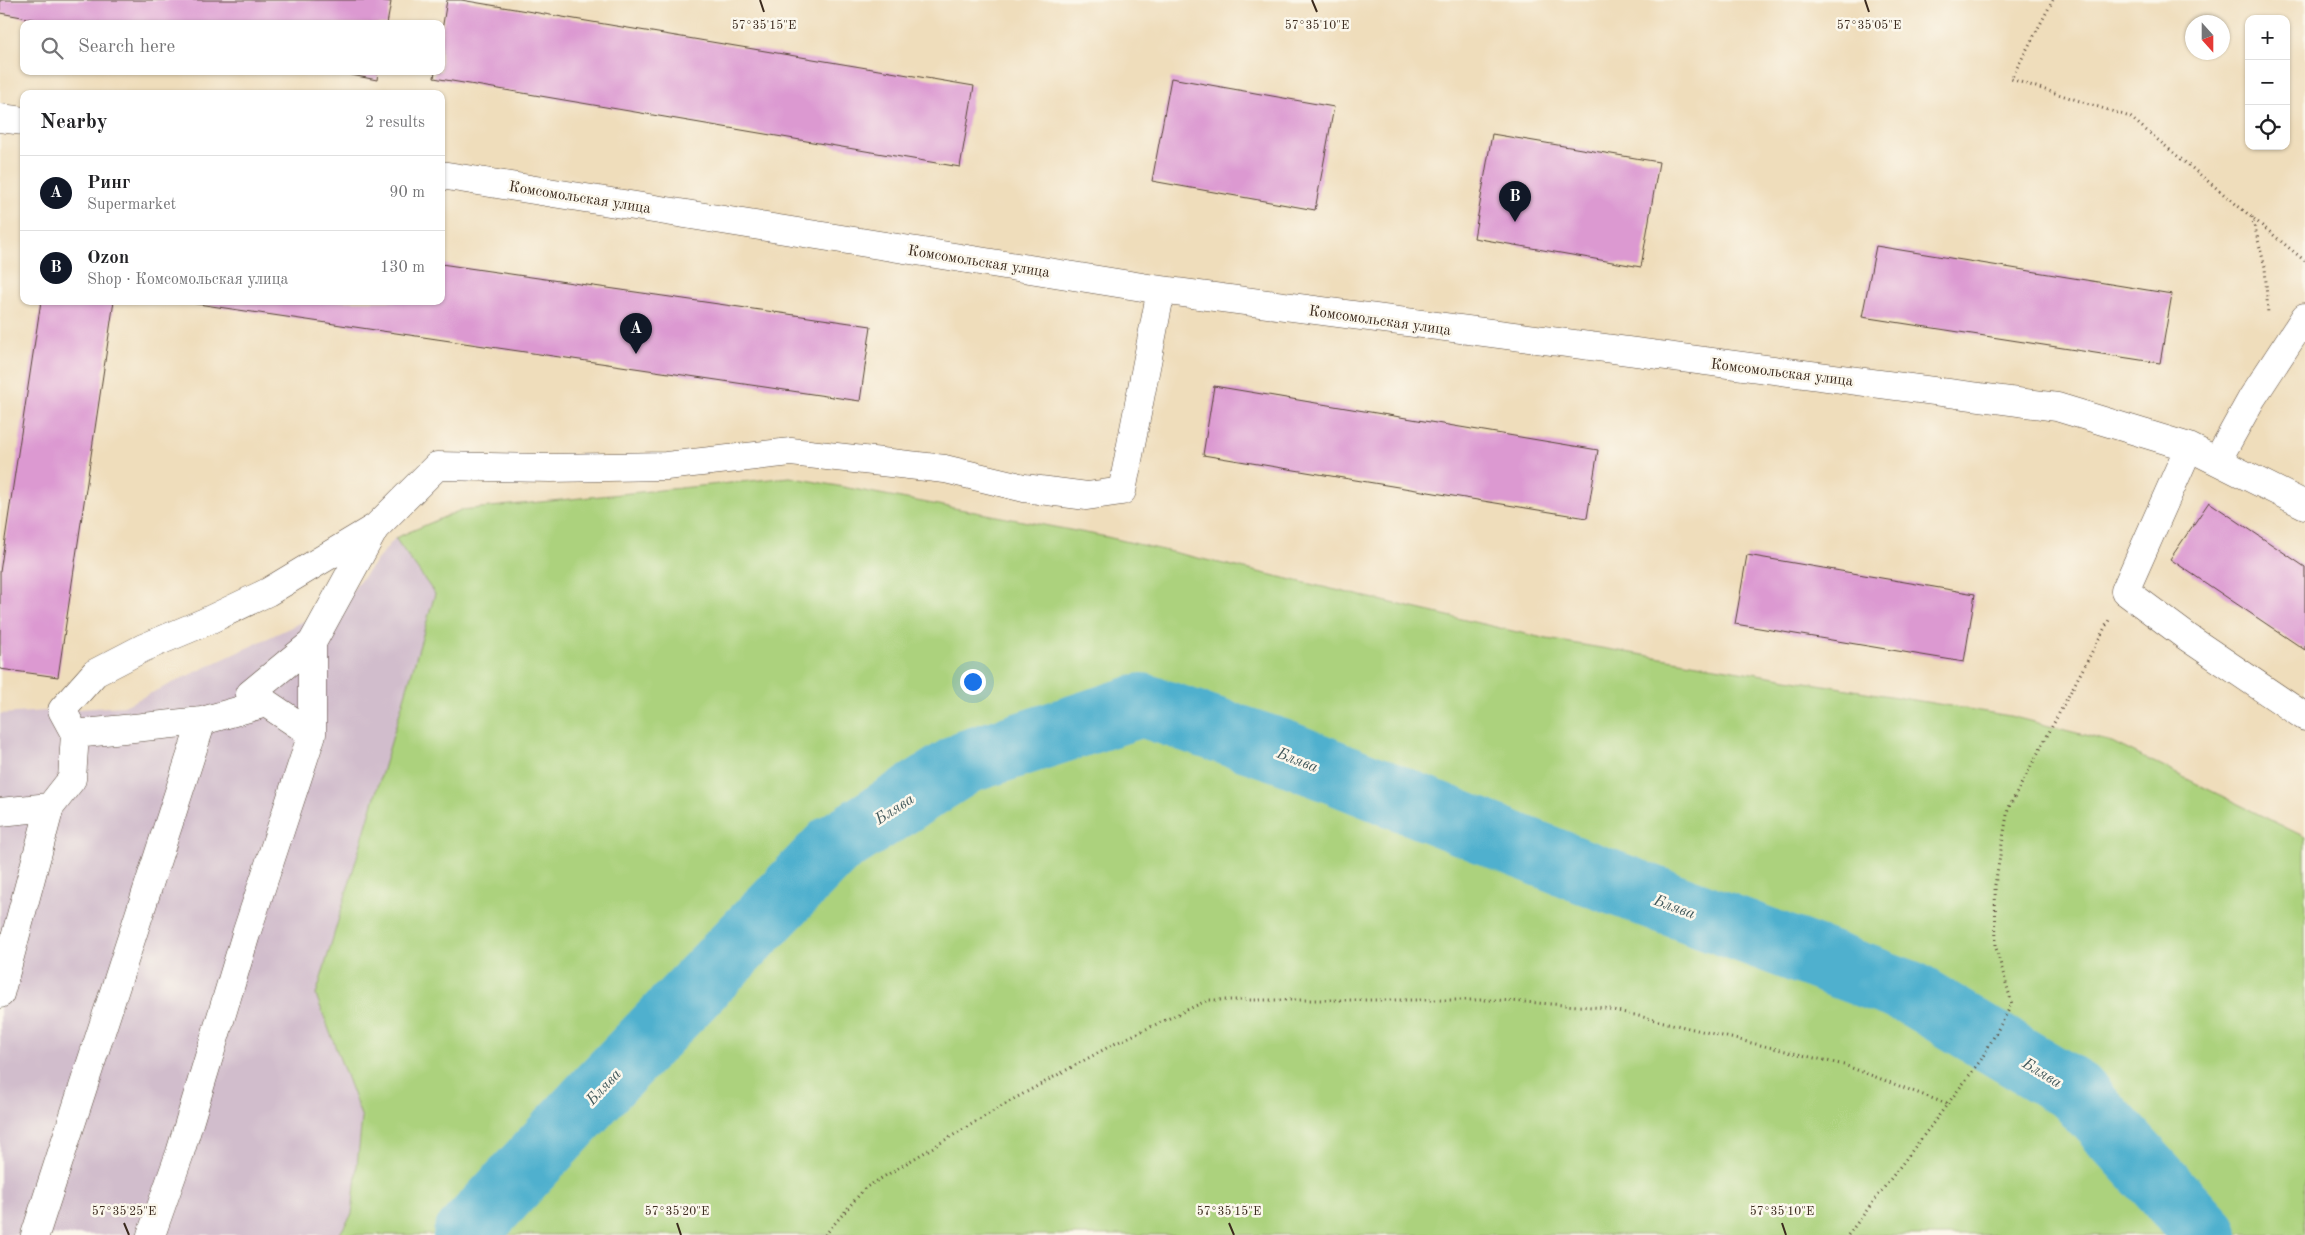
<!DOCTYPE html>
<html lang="en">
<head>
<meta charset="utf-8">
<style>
	body { margin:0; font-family:"Old Standard TT",serif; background:#f6f6f6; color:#202124 }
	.controls { position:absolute; right:15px; top:15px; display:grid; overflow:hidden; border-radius:10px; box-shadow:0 1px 4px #0004 }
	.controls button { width:45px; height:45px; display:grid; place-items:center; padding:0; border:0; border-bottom:1px solid #e0e0e0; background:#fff; color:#202124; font:25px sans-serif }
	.compass { position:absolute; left:2185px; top:15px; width:45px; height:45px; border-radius:50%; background:#fff; box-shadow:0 1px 4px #0004; rotate:159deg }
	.you { position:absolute; left:972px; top:681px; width:18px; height:18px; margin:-12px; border:4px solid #fff; border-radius:50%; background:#1a73e8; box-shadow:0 0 0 8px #1a73e833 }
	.badge { display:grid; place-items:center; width:32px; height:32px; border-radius:50%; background:#111827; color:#fff; font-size:16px; font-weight:700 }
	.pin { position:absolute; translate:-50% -41px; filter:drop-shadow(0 1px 2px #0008) }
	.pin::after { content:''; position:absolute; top:26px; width:18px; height:15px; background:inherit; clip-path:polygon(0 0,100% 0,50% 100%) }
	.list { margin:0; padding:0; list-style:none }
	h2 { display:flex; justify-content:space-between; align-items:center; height:65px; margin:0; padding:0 20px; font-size:21px }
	h2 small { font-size:16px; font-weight:400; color:#757577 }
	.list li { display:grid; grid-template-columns:32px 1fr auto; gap:15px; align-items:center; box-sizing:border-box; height:75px; padding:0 20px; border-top:1px solid #e0e0e0 }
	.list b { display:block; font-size:19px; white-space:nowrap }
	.list p { margin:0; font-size:16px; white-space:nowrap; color:#757577 }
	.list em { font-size:16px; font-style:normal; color:#757577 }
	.icon { flex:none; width:28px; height:28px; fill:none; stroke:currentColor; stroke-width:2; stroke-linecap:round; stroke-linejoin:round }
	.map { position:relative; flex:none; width:2305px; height:1235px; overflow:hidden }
	.search { position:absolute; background:#fff; box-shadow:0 1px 4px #0004; left:20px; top:20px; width:425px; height:55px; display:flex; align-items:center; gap:12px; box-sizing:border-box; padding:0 18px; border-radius:10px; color:#757577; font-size:19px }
	.panel { position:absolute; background:#fff; box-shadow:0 1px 4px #0004; left:20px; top:90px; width:425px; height:215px; border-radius:10px }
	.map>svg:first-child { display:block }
	.industrial { fill:#d1bdcc }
	.green { fill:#acd27d; stroke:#747e4e }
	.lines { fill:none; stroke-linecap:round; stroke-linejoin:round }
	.river { stroke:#4fb0ce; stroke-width:64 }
	.building { fill:#dc99d1 }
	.minor-casing { stroke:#564536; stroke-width:29 }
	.path { stroke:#564536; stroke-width:3; stroke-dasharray:1 4; stroke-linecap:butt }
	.minor { stroke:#fff; stroke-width:28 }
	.ticks { fill:none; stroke:#3b2a1e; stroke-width:2 }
	.labels { text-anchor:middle; stroke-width:5; stroke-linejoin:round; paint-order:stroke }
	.street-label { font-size:15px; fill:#3b2a1e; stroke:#fbf7ec }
	.water-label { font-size:16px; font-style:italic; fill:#42595c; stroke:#fbf7ec }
	.ticks-label { font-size:12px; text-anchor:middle; fill:#3b2a1e; stroke:#fbf7ec; stroke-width:5; stroke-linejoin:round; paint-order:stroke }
</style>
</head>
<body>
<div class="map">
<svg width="2305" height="1235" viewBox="0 0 2305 1235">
	<rect width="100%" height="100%" fill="#fbf7ec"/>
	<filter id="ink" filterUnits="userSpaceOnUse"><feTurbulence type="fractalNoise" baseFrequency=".02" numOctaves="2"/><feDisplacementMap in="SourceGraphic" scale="10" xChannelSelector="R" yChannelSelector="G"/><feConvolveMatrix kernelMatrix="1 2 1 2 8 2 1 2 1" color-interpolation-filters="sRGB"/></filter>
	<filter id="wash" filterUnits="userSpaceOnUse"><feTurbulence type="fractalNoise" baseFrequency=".0096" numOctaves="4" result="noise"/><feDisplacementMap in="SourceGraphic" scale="20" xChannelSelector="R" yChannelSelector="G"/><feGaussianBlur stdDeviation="1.12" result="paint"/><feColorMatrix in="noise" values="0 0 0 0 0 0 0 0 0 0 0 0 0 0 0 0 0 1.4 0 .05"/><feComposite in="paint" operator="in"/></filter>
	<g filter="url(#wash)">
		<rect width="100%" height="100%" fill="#efddbb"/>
		<path class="industrial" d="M395,538L435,594L316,995L362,1118L352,1214L339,1235H0V714L124,706L342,603Z"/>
		<path class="green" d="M790,477L1107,537L1547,639L2010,716L2112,742L2305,837V1235H339L352,1214L362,1118L316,995L435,594L395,538L461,510Z"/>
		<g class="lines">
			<path class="river" d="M465,1235L602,1087L834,846L966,762L1142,705L1284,752L1579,870L1911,993L2076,1092L2207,1235"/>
		</g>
		<g id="blocks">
			<path class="building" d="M0,0H378L391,2L387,24H60L0,13Z
				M447,0H461L974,86L960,167L434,78L435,71H441V36Z
				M331,71H378L377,80Z
				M1171,78L1334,107L1315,210L1152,181Z
				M1492,134L1659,162L1641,267L1474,238Z
				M1876,246L2172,294L2160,363L1862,317Z
				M441,264L871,326L860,401L184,302L441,301Z
				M41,301H114L58,677L0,669V572Z
				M1214,386L1598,450L1587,518L1203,455Z
				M2209,502L2305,567V650L2170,559Z
				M1747,555L1975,594L1964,662L1735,624Z"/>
		</g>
	</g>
	<g filter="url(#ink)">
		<use href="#blocks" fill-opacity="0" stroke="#564536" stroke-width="1"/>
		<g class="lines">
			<defs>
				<path id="minor" d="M0,118L24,121
					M441,175L1161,290L2057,407L2189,447L2305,505
					M2189,447L2125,591L2187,637L2305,717
					M2217,461L2252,398L2305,317
					M75,734L202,721L266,703L250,694L312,643L375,528
					M312,734V643
					M0,812L50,807L72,779L75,734L62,710L95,673L143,648L205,622L268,592L376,527L437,466L551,468L666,466L791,452L945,469L1024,488L1087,496L1122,491L1161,290
					M0,994L50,807
					M35,1235L202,721
					M151,1235L180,1153L246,934L312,734L266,703"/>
			</defs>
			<use href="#minor" class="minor-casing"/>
			<path class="path" d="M2053,0L2011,79L2130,117L2305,261
				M2252,217L2265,267L2268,314
				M825,1235L865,1188L1012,1100L1112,1045L1208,1000H1497L1605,1008L1844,1065L1947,1104
				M1848,1235L1981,1060L2012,1004L1996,948L1995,885L2008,809L2109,620"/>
			<use href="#minor" class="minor"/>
		</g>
	</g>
	<path class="ticks" d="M760,0L764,12M1312,0L1317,12M1865,0L1869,12M124,1223L129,1235M677,1223L681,1235M1229,1223L1234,1235M1782,1223L1786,1235"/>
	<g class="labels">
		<g class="street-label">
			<text transform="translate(580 197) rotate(9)" y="5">Комсомольская улица</text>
			<text transform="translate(979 261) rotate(9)" y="5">Комсомольская улица</text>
			<text transform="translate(1380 320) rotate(8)" y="5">Комсомольская улица</text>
			<text transform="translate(1782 372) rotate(7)" y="5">Комсомольская улица</text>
		</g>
		<g class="water-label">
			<text transform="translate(1298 759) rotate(21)" y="6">Блява</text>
			<text transform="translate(894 808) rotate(-33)" y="6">Блява</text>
			<text transform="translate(1675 906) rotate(20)" y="6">Блява</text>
			<text transform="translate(2043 1072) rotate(31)" y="6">Блява</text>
			<text transform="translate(603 1086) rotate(-47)" y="6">Блява</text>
		</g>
	</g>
	<g class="ticks-label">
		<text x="764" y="29">57°35'15"E</text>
		<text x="1317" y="29">57°35'10"E</text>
		<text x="1869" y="29">57°35'05"E</text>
		<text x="124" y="1215">57°35'25"E</text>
		<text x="677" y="1215">57°35'20"E</text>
		<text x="1229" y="1215">57°35'15"E</text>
		<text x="1782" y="1215">57°35'10"E</text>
	</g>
</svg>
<div class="controls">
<button>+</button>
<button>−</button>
<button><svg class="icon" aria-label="locate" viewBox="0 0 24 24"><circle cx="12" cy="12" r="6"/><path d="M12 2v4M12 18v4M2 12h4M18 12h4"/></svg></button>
</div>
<svg class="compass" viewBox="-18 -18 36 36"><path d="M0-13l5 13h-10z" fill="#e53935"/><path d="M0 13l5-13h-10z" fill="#757577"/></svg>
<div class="you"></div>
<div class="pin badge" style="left:636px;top:354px">A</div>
<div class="pin badge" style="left:1515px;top:222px">B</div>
<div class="search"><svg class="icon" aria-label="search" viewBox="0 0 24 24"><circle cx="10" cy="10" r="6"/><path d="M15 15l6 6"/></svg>Search here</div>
<section class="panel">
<h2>Nearby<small>2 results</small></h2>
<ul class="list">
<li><span class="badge">A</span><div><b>Ринг</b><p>Supermarket</p></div><em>90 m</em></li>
<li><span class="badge">B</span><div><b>Ozon</b><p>Shop · Комсомольская улица</p></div><em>130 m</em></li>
</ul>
</section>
</div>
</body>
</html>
